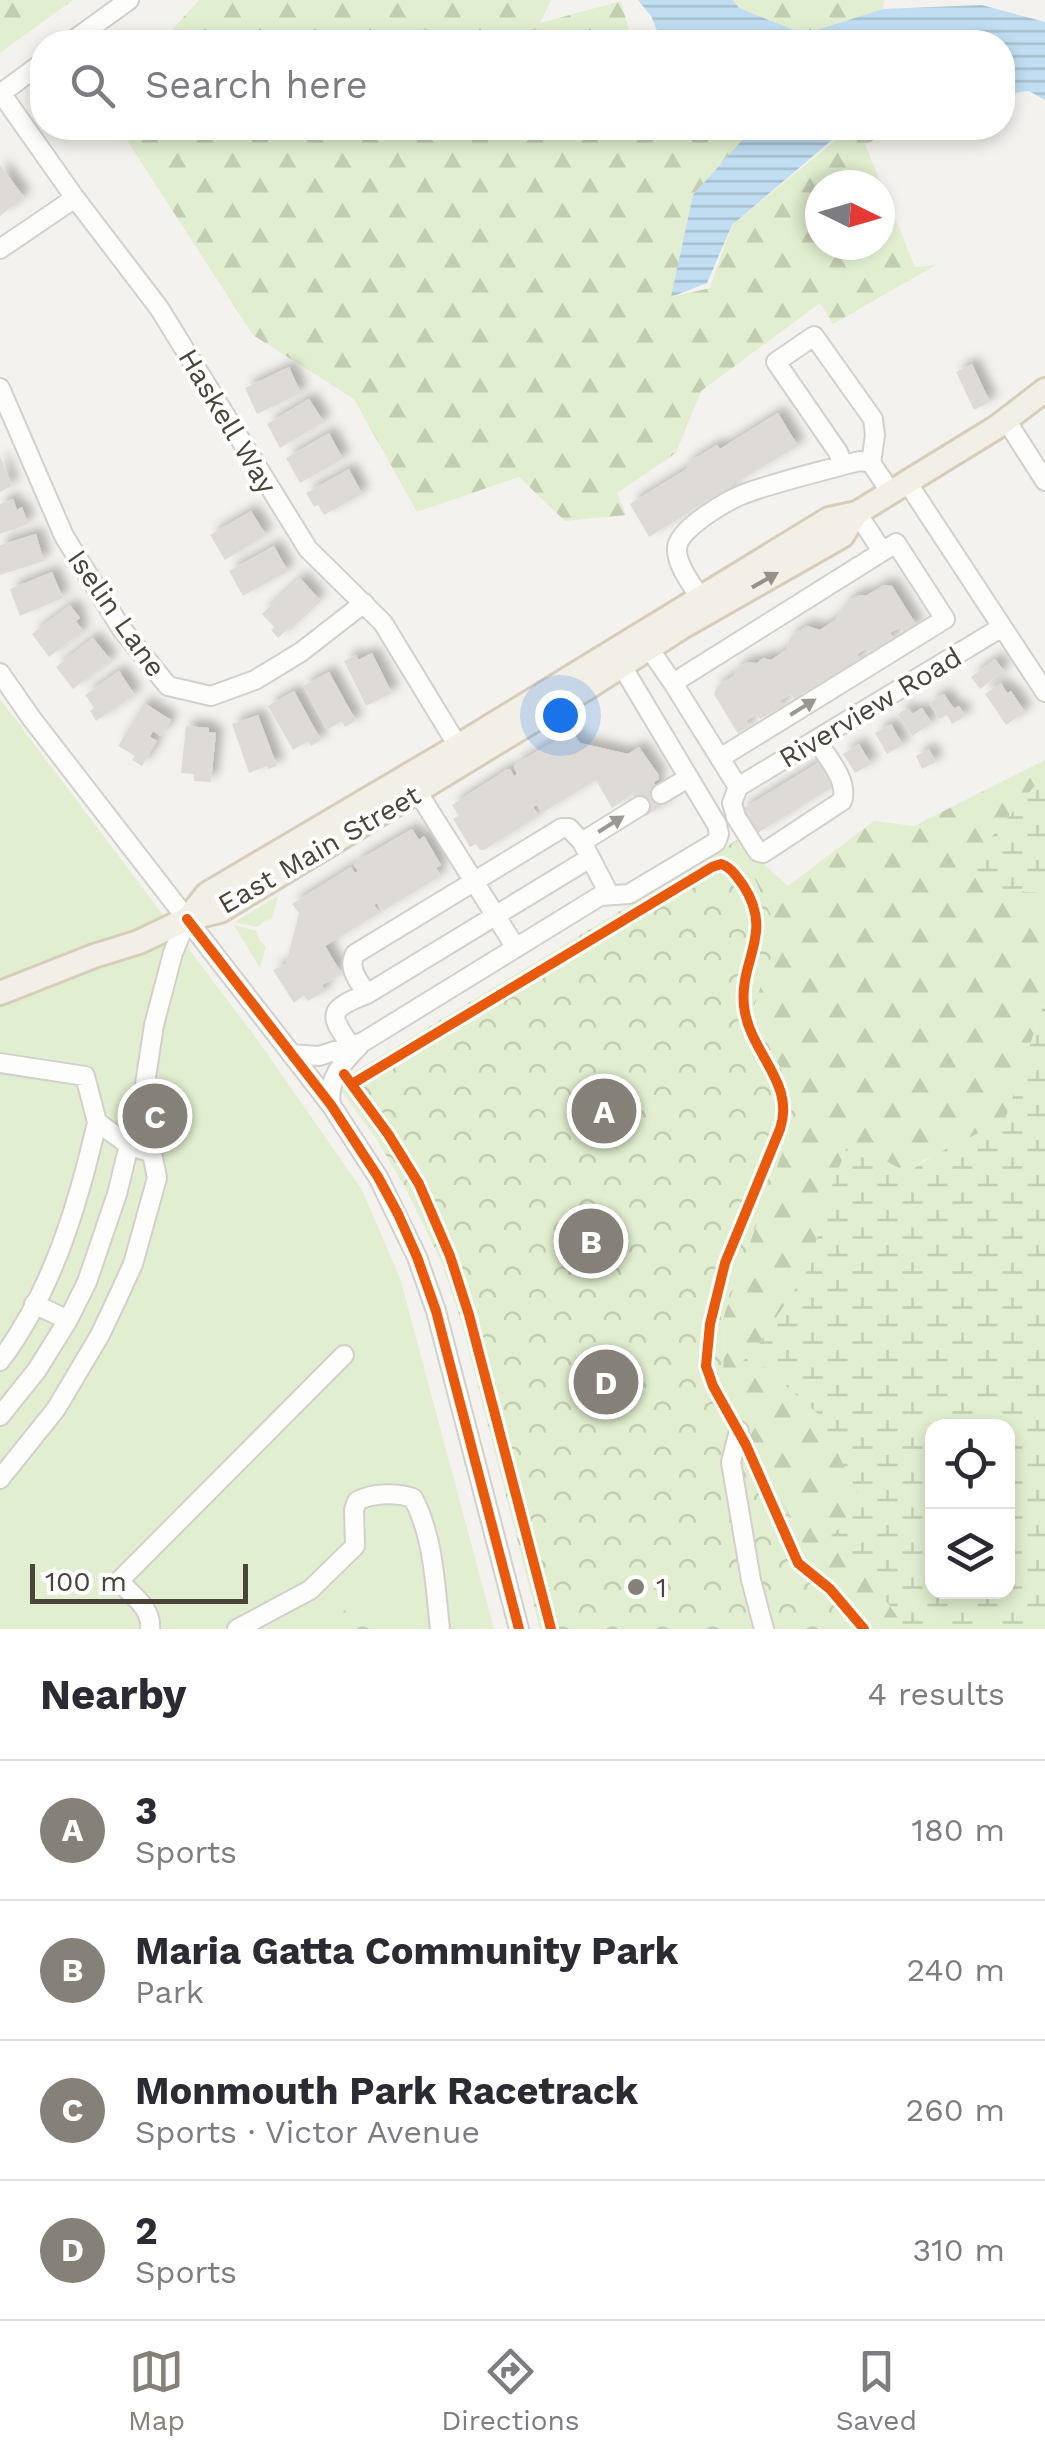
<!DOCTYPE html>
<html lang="en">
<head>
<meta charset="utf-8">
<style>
	body { margin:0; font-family:"Work Sans",sans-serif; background:#f2f2f3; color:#2b2b33 }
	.controls { position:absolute; right:30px; bottom:30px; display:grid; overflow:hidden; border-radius:20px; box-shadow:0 5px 15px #0003 }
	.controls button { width:90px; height:90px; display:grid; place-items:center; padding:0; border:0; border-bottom:2px solid #e1e1e2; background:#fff; color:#2b2b33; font:50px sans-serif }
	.compass { position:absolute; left:805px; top:170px; width:90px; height:90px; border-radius:50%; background:#fff; box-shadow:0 5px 15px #0003; rotate:95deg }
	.scale { position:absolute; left:30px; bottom:25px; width:218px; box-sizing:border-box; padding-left:10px; border:5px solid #4b4439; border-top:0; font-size:28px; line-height:35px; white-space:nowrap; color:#4b4439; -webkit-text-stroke:8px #fff; paint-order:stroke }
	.you { position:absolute; left:560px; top:715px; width:35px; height:35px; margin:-25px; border:8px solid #fff; border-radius:50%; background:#1a73e8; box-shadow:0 0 0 15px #1a73e833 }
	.badge { display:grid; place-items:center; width:65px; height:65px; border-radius:50%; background:#868178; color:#fff; font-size:32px; font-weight:700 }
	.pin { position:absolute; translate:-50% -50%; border:5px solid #fff; box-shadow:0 2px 10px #0006 }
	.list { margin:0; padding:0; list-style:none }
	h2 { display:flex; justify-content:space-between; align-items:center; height:130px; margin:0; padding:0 40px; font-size:42px }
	h2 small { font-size:32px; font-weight:400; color:#7c7c81 }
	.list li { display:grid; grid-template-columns:65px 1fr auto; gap:30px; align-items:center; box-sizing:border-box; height:140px; padding:0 40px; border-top:2px solid #e1e1e2 }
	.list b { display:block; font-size:38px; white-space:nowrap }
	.list p { margin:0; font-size:32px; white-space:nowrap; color:#7c7c81 }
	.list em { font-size:32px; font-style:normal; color:#7c7c81 }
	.icon { flex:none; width:55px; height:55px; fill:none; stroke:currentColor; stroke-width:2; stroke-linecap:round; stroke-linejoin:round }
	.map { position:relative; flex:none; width:1045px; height:1629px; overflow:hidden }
	.search { position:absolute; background:#fff; box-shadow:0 5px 15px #0003; left:30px; right:30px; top:30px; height:110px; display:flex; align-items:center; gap:25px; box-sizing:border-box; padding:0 35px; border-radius:40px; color:#7c7c81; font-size:38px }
	.sheet { height:690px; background:#fff }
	nav { display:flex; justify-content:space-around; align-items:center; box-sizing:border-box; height:140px; border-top:2px solid #e1e1e2; background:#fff; font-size:28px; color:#7c7c81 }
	nav a { display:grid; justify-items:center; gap:5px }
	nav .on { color:#868178 }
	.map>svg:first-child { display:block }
	.green { fill:#e1eecf }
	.forest { fill:url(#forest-firs); fill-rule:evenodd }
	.wetland { fill:url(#wetland-marsh); fill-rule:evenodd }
	.park { fill:url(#park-crowns) }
	.water { fill:url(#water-rules) }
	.building { fill:#dedbd6; filter:url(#shadow) }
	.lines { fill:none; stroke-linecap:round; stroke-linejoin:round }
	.minor-casing { stroke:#d2d0cb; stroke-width:22 }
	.major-casing { stroke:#d6cebb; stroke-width:28 }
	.minor { stroke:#fdfdfc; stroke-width:18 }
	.major { stroke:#f2efe6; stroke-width:22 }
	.cycleway-casing { stroke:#fff; stroke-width:16 }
	.cycleway { stroke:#e8590c; stroke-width:10 }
	.oneway { fill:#969187 }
	.oneway2 { fill:#9b9791 }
	.poi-dot { fill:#868178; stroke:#fff; stroke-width:4 }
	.labels { text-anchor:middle; stroke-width:8; stroke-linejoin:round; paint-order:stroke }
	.street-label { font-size:28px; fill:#4b4439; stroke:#fff }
	.poi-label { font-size:28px; fill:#4b4439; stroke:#fff; text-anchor:start }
</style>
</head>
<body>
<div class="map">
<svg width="1045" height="1629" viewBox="0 0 1045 1629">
	<defs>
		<pattern id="forest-firs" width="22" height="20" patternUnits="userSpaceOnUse" patternTransform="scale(2.5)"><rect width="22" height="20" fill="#e1eecf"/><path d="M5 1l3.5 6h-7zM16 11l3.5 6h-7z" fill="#c3cdb2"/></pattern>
		<pattern id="wetland-marsh" width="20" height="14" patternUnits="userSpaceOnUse" patternTransform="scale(2.5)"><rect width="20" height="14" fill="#e1eecf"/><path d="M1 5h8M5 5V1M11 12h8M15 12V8" fill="none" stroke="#c3cdb2"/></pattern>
		<pattern id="park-crowns" width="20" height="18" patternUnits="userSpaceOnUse" patternTransform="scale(2.5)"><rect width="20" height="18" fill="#e1eecf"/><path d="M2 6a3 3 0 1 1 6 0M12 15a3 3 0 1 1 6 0" fill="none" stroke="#c3cdb2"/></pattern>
		<pattern id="water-rules" width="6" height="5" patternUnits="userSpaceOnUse" patternTransform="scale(2.5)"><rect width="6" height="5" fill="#c0ddf1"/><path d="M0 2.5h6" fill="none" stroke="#a6bfcf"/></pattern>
		<filter id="shadow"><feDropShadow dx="7" dy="-7" stdDeviation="5" flood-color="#0004"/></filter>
	</defs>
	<rect width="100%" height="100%" fill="#f4f2ee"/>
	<path class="green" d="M0,699L259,1042L362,1190L400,1278L494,1629H0Z
		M278,896L272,919L264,921L258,927L235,922Z
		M234,925L257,931L259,940L266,946L260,968Z"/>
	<path class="forest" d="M0,0H73L0,53Z
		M199,0H551L540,23L621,1L632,42H161Z
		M733,0H884L883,9L804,34L739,8Z
		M119,128H753L693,195L672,297L710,288L732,225L851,128H907L865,144L915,267L936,265L833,324L820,303L701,391L676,453L617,493L626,515L565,521L519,477L417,512L354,399L253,335ZM820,185H880V245H820Z
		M1045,760V774L970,862L994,889L1045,893V1000L1005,1120L949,1149L924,1160L908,1173L830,1191L809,1268L755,1350L744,1361L766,1369L818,1414L864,1504L890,1606L906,1629H874L809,1556L723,1384L724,1315L799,1105L752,1011L779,933L737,840L788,886L874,821L914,826Z"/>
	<path class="wetland" d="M1045,774V893L994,889L970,862Z
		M1045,1000V1629H906L890,1606L830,1537L863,1504L818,1414L766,1369L743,1361L755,1350L809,1268L830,1191L849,1141L908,1173C934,1152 974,1136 1005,1120ZM932,1426H1008V1592H932Z"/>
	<path class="park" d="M737,840L779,933L752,1012L799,1105L724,1315L723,1384L809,1556L874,1629H540L463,1328L442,1263L407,1191L377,1140L342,1092L341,1080Z
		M362,1608L367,1610L363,1621L370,1626L371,1629H323L328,1622L335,1621L342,1611Z"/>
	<path class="water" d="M638,0H733L739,8L804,34L883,9L982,5L1045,22V100L1029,91L1003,94L1002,42H662L651,16Z
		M753,128H846L732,225L707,283L671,297L693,195Z"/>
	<path class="building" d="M0,165L24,197L0,216Z
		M972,364L990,402L974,410L956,372Z
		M289,367L301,393L257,414L245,388Z
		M309,399L324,422L280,448L267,424Z
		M778,413L798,446L730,486L732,490L718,498L716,495L649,537L630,504L688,468L686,464L717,445L720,449Z
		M329,433L343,459L300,483L286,458Z
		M0,456L12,486L0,492Z
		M349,469L362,494L324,515L318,505L314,507L306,493Z
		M13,499L17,510L22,507L28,524L0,534V504Z
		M251,511L266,535L225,560L210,535Z
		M36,534L44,561L0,575V545Z
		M274,546L288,571L243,596L229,571Z
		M52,572L63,598L20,616L10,589Z
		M300,578L319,599L278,638L271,630L274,627L262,614Z
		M884,585L892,586L917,626L904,633L901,627L890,633L894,639L871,653L867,648L857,654L860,660L794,699L791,694L780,701L783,706L760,719L757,714L746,721L749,726L738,734L714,694L717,686L734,676L737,668L748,662L757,663L763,658L771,660L786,650L790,637L807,626L820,630L835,620L848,601L859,595H867Z
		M70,605L80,618L76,621L83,631L49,657L32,634Z
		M93,638L111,660L73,689L56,667Z
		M372,653L392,693L366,706L344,661L356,655L358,660Z
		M995,659L1004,671L980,689L971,677Z
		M119,671L135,695L96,721L90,711L94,708L85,695Z
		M329,672L356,721L345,727L342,721L327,730L303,686Z
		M1001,683L1007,693L1011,691L1025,712L1006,725L985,694Z
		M294,691L321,740L311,746L308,741L293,750L268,706Z
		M944,694L954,709L959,706L965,716L952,724L947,715L939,719L929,703Z
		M144,703L171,720L161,736L153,731L150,737L157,741L142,766L132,760L135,756L118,746Z
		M907,708L912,714L922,708L932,723L912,736L898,714Z
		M258,715L277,766L268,769L267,766L249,773L232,724Z
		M891,724L903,745L887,754L875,733Z
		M186,726L209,728V732L216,733L211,782L194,781V774L181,773Z
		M572,731L580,743L628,754L639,747L658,774L659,779L654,782L666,803L646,816L632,794L612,808L596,780L542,813L537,805L533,807L538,815L535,818L484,850H480L476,844L470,847L453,819L459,816L452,805L506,770L510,769L514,776L517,774L514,767L516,764Z
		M859,744L871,764L855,773L843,754Z
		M929,749L936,762L922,769L916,756Z
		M821,761L836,785L756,834L741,810Z
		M412,829L419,840L424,836L441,865L436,868L440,874L437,878L386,909L382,911L377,903L374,905L379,913L325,946L342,974L322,985L325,991L308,1001L304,995L294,1003L273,970L286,964L299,913L292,904L351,867L355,873L358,871L354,865L357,861Z"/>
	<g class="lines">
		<defs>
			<path id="minor" d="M71,42L129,0
				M1,93L75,198L159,308L308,549L383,623L458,746
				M0,94L42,63
				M0,249L75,198
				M0,388L64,536L121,628L168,686L211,696L255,680L301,652L364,603
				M1006,420L1045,481
				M843,465L838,452L776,362L814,336L873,419L875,435L871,463L890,491
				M907,482L1045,692
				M857,513L882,551
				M700,598C692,584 676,565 677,548C678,528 731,498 749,492C781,481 815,473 848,464L860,461L871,463
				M644,641L673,683L738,787
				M0,673L32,719L331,1105L378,1177L417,1257L436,1311L519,1629
				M673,683L896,543L945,619L720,758
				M738,787L1002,627
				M738,787L732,803L736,817L758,852L763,853L842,801C849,781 827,757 816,740
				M417,791L516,948
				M661,794L688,778
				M582,842L640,806
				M367,994C359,981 347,969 355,954L562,828H569L582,842L606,888L608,895
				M354,1051C331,1016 323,1011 367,994L590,858
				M291,1054L319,1056L363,1042L600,896L629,894L716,842L719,834L717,825L622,666
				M0,1063L85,1076L97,1122L129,1145L152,1153L157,1178L133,1264L117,1299L100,1335L56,1409L0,1479
				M331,1105C327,1079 342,1063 359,1046
				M34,1304L68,1320
				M0,1361C52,1292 78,1205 97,1122
				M0,1416L37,1370L68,1320L87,1282L117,1194L129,1145L139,1123L154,1025L173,953L187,919
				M739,1431L731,1462L751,1580L764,1629
				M150,1629C152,1608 133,1596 119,1581L344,1355
				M237,1629L310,1590L355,1546L354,1510L357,1501C373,1493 396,1492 413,1498C434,1537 435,1586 440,1629"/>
			<path id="major" d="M187,919L207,894L458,746L829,519L857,513L997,427L1045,390
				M0,993L94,956L139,942L187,919L220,911L590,686L684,626L842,536L857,513"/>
		</defs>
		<use href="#minor" class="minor-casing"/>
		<use href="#major" class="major-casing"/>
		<use href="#minor" class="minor"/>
		<use href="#major" class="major"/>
		<defs>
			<path id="cycleway" d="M187,919L331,1105L378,1177L398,1214L417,1257L436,1311L519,1629
				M344,1074L388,1134L419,1184L450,1256L469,1315L551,1629
				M352,1084L712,867L721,864C731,867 736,876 743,885C775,934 739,959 744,1006C749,1053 796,1082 780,1129L725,1263L710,1324L706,1366L713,1386L746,1445L798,1563L830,1589L864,1629"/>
		</defs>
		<use href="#cycleway" class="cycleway-casing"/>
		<use href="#cycleway" class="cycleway"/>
	</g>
	<defs><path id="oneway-solid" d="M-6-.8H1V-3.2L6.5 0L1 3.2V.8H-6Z" transform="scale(2.5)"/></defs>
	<use class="oneway" href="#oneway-solid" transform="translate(765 580) rotate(-30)"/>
	<g class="oneway2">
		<use href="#oneway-solid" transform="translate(803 707) rotate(-32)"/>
		<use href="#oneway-solid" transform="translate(611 824) rotate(-32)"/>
	</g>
	<circle class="poi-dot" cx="636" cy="1587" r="10"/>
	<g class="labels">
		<g class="street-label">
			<text transform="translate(228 421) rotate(59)" y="10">Haskell Way</text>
			<text transform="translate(117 613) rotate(55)" y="10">Iselin Lane</text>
			<text transform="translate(870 707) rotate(-31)" y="10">Riverview Road</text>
			<text transform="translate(319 849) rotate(-30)" y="10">East Main Street</text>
		</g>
		<g class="poi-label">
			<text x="656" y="1597">1</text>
		</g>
	</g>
</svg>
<div class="controls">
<button><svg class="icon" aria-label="locate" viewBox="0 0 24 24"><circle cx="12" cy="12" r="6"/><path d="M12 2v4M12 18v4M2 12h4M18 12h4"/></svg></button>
<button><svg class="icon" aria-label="layers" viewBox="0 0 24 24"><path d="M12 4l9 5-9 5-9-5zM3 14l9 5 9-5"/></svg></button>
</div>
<svg class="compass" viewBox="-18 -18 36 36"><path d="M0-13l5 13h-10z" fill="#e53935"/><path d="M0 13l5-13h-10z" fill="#7c7c81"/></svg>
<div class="scale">100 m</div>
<div class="you"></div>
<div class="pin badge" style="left:604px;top:1111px">A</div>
<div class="pin badge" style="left:591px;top:1241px">B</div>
<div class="pin badge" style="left:155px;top:1116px">C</div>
<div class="pin badge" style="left:606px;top:1382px">D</div>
<div class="search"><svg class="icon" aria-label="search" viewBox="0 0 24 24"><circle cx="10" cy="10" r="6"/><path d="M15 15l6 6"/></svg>Search here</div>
</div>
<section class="sheet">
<h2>Nearby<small>4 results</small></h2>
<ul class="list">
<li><span class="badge">A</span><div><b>3</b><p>Sports</p></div><em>180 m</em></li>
<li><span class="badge">B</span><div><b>Maria Gatta Community Park</b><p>Park</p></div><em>240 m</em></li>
<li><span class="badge">C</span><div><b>Monmouth Park Racetrack</b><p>Sports · Victor Avenue</p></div><em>260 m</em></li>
<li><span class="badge">D</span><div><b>2</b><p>Sports</p></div><em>310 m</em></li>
</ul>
</section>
<nav>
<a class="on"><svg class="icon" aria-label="map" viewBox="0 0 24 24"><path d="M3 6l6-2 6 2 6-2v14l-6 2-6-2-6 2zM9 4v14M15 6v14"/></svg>Map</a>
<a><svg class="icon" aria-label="directions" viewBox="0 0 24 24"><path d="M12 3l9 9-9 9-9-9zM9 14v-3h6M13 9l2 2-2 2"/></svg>Directions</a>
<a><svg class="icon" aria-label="saved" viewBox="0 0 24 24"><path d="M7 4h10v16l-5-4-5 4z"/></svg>Saved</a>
</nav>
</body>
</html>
